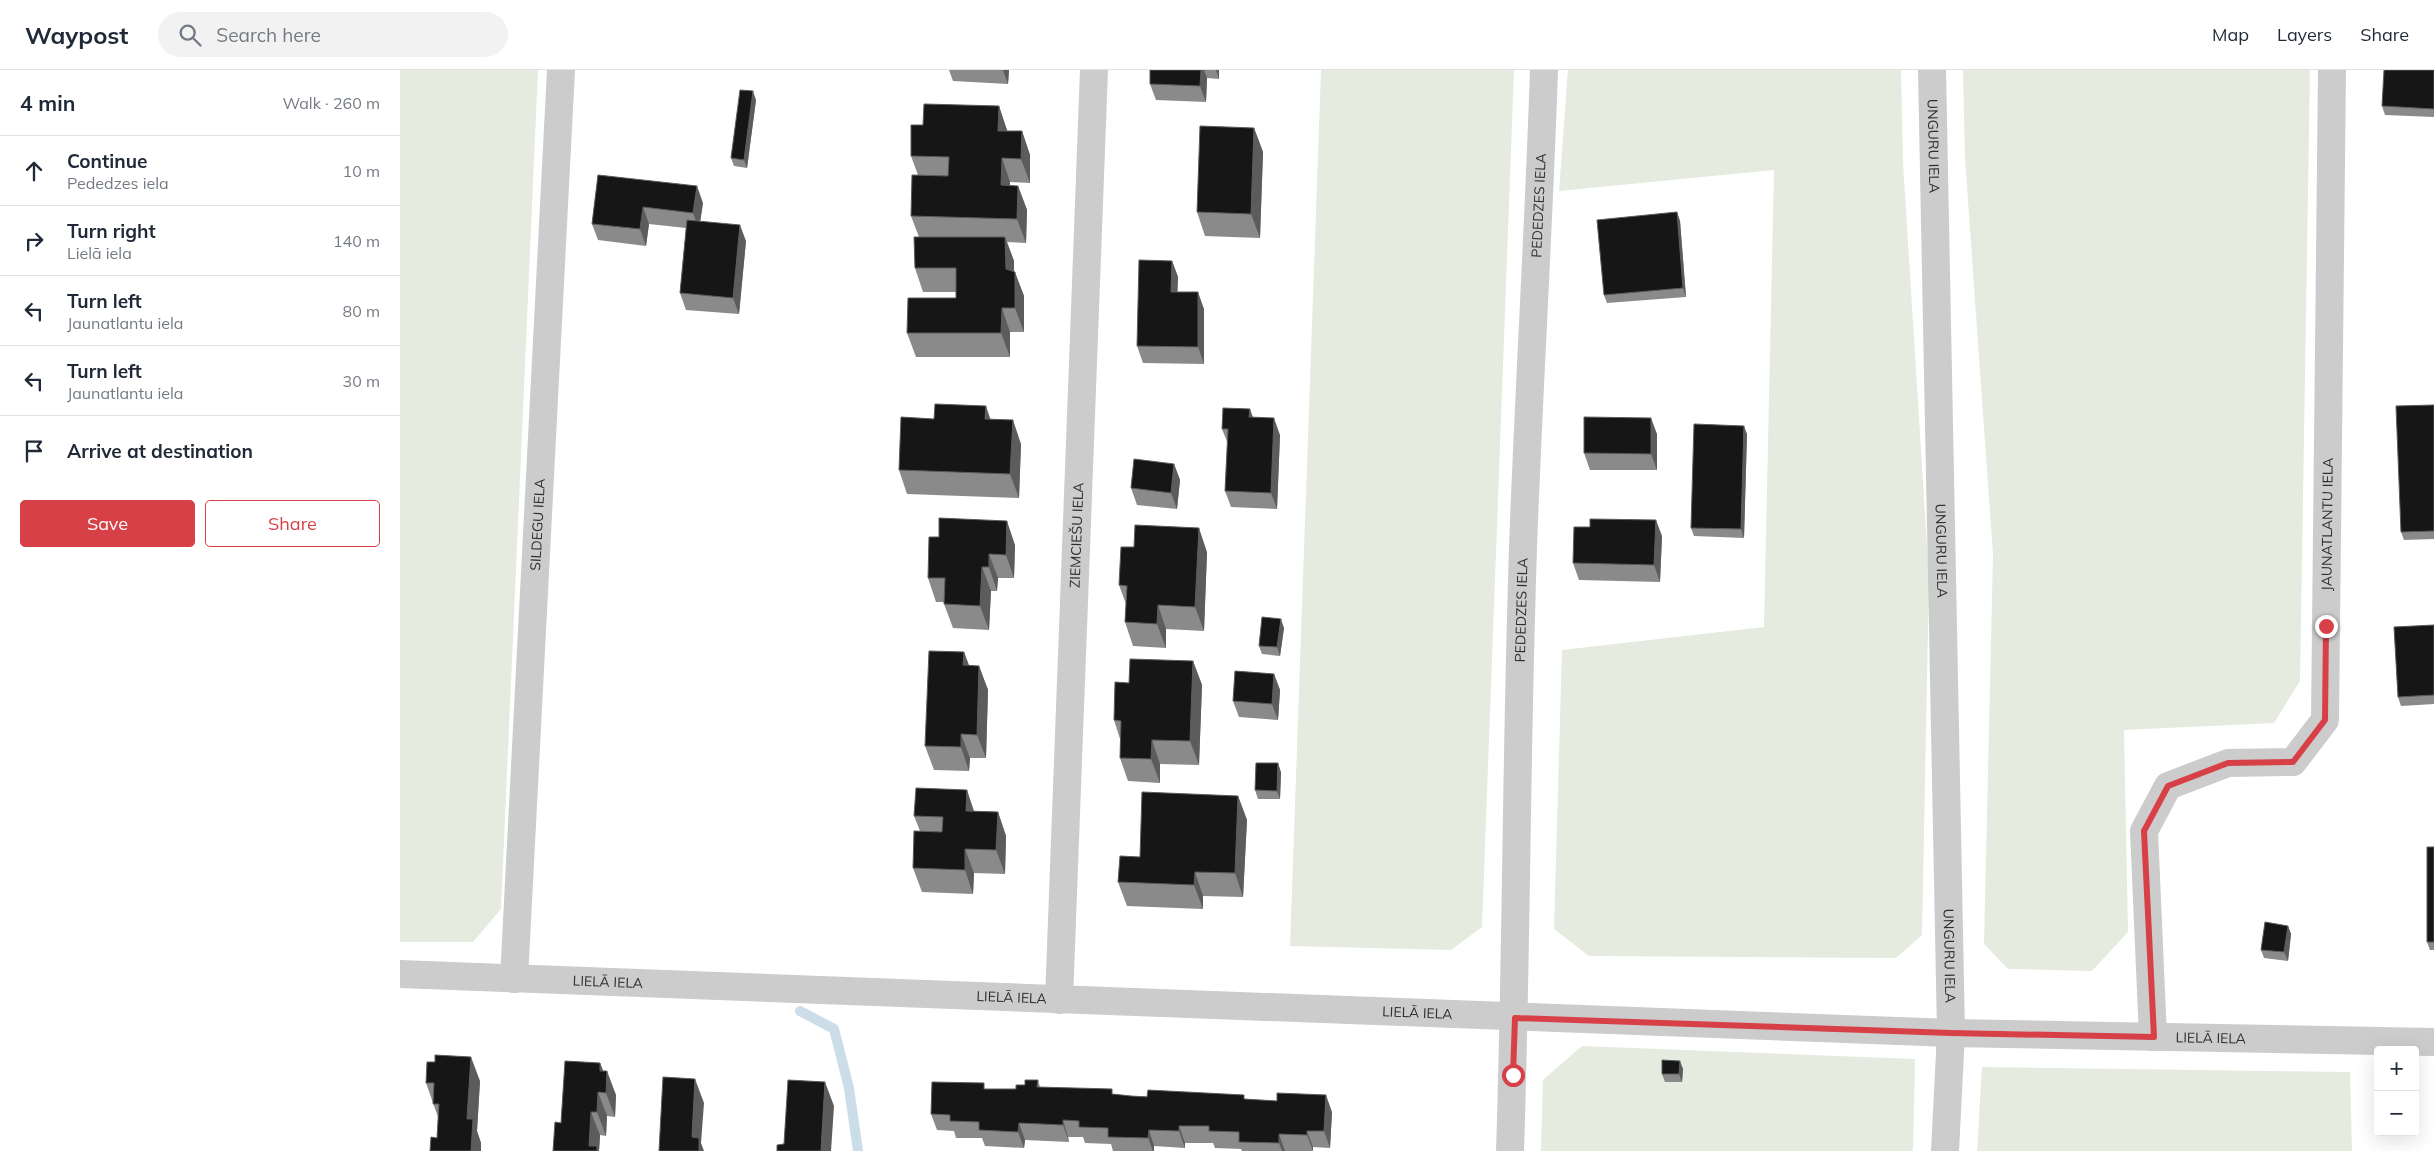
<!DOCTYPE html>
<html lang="en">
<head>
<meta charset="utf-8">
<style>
	body { margin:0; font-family:Mulish,sans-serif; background:#f2f2f3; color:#1f2937 }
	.controls { position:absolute; right:15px; bottom:15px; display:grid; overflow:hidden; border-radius:5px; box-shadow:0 5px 20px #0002 }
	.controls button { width:45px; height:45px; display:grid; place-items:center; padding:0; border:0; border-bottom:1px solid #e0e1e3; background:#fff; color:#1f2937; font:25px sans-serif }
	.stop { position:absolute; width:15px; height:15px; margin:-11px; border:4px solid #d84047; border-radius:50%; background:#fff }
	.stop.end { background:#d84047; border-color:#fff; box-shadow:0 1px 5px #0008 }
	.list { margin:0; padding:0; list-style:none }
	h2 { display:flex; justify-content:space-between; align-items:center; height:65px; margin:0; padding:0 20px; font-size:21px }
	h2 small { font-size:16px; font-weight:400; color:#747a83 }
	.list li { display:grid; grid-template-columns:32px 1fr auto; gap:15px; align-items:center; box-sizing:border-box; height:70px; padding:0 20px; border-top:1px solid #e0e1e3 }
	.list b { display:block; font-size:19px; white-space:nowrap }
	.list p { margin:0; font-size:16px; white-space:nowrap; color:#747a83 }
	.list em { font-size:16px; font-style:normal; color:#747a83 }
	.actions { display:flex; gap:10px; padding:15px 20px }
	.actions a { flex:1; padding:11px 0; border:1px solid #d84047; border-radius:5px; text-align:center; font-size:18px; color:#d84047 }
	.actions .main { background:#d84047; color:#fff }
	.icon { flex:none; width:28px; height:28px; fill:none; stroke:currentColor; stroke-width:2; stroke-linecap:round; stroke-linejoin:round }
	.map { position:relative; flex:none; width:2034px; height:1081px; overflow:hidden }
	header { display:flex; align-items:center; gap:30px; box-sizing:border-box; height:70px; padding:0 25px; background:#fff; border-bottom:1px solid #e0e1e3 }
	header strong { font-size:24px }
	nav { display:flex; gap:28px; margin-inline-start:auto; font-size:18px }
	.search { width:350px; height:45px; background:#f2f2f3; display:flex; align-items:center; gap:12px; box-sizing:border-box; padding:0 18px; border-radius:28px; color:#747a83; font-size:19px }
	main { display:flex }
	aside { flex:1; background:#fff }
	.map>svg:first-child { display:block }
	.green { fill:#e5ebde }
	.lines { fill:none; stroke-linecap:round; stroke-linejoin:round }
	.stream { stroke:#ccddea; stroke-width:10 }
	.minor { stroke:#ccc; stroke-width:28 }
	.wall { fill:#8a8a8a }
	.shaded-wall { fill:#5c5c5c }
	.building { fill:#161616; stroke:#5c5c5c }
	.route { stroke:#d84047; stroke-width:6 }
	.labels { text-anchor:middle; stroke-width:5; stroke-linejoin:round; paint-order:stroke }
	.street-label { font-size:14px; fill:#2f2f2f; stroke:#fff }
</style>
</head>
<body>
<header>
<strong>Waypost</strong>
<div class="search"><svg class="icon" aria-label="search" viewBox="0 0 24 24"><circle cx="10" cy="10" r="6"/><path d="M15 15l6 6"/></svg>Search here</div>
<nav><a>Map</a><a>Layers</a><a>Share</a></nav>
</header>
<main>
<aside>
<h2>4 min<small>Walk · 260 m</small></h2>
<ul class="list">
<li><svg class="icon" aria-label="ahead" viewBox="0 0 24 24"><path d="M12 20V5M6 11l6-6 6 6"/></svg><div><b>Continue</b><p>Pededzes iela</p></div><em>10 m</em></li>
<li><svg class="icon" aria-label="right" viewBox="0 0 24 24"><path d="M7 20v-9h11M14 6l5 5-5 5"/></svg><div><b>Turn right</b><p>Lielā iela</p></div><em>140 m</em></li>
<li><svg class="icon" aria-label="left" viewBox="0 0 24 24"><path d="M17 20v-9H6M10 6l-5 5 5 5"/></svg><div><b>Turn left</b><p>Jaunatlantu iela</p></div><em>80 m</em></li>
<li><svg class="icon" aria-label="left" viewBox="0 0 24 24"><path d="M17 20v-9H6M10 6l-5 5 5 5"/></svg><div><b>Turn left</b><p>Jaunatlantu iela</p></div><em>30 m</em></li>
<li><svg class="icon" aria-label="arrive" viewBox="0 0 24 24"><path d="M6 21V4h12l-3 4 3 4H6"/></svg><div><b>Arrive at destination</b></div></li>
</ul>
<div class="actions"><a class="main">Save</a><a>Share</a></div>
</aside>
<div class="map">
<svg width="2034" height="1081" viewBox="0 0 2034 1081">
	<rect width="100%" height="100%" fill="#fff"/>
	<path class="green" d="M0,0H138L101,839L73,872H0Z
		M921,0H1114L1082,857L1051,880L890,876Z
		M1168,0H1501L1503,93L1529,508L1522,865L1496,888L1189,886L1154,859L1162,580L1364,557L1374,100L1159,121Z
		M1563,0H1910L1900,611L1874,653L1724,660L1728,862L1692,901L1608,899L1584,874L1593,485L1565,88Z
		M1182,976L1515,989L1513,1081H1141L1143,1010Z
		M1582,997L1950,1002L1952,1081H1577Z"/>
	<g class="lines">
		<path class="stream" d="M400,941L434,959L449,1018L458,1081"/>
		<g class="minor">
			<path id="s1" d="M1532,0L1551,963L1545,1081"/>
			<path id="s2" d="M0,904L1551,963L2034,972"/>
			<path id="s3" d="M114,909L161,0"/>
			<path id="s4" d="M659,930L694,0"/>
			<path id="s5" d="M1753,967L1744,761L1768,716L1828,693L1893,692L1925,650L1932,0"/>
			<path id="s6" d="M1110,1081C1117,871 1116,661 1124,451C1130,300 1139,150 1144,0"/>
		</g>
	</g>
	<path class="wall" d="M549,0H609L608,14L553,11Z
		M750,0H819V9L807,8L806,32L756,30L750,14Z
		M2034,0V47L1985,45L1982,36Z
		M356,30L347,98L334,96L331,88Z
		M599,36L607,61H622L630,85V113L610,112V116H618L627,140L626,173L607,172L614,191V201L624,226V262H610V287H516L507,263L556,228V222H523L515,198L519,167L511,146L518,105L511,86Z
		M854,58L863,82L860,168L805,166L797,142Z
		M198,105L303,133L300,152L346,171L339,244L286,240L280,223L286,158L249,154L246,176L198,170L192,154Z
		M1277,142L1280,151L1286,227L1207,233L1204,225Z
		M772,191L778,207L777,222L804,239V294L743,293L737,276Z
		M2034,335V469L2004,470L2001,462Z
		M853,347L880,365L877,439L831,437L825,421L828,374L822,359Z
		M591,350L621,374L619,428L507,424L499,400Z
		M1257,364V400H1190L1184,383Z
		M1347,364L1344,468L1294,466L1291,458Z
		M774,394L780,410L777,439L737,435L731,418Z
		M1190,457L1262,466L1260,512L1179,510L1173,493Z
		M539,467L615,475L614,508H598L597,521H591L589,560L553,558L544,534V532H536L528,508Z
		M807,482L804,561L766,559V578L733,576L725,552L726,534L719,515Z
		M2034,555V634L2001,636L1998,627Z
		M884,558L880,586L862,584L859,576Z
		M564,582L569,596H579L588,620L586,688H570L569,701L534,700L525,676Z
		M793,591L802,615L799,695L760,694V713L728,711L720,688V669L714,650L729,613Z
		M874,604L880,620L878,650L839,647L833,631Z
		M881,702L880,729H858L855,720Z
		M838,726L847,750L843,827L803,826V839L727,836L718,812L740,787Z
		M574,741L598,742L606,766L605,804L574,803L573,824L522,822L513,798L520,761L514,746Z
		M2034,777V880H2030L2027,872Z
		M1888,856L1891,864L1888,891L1864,888L1861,880Z
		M200,993L203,1001L216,1025L215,1047L207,1046L206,1066L200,1065L199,1081H153L161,1053Z
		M1283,999L1282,1012H1265L1262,1004Z
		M638,1010L640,1017L731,1026L845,1029L932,1042L930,1078L913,1077V1081H842L841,1079L815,1078L813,1073H785V1078L754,1076V1081H713L711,1074L685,1073L683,1067H668L669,1072L625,1070L624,1078L585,1076L582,1068H556L554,1061L537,1060L531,1044L586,1019H616Z
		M80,1011L77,1061L81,1073V1081H30L37,1068L38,1047L26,1013Z"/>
	<path class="shaded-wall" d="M603,0H609L608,14Z
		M801,0H804L807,8L806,32L800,16Z
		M816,0H819V9Z
		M353,21L356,30L347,98L344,90Z
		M599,36L607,60V85L598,61Z
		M854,58L863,82L860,168L851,144Z
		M622,61L630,85V113L621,89Z
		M602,88L610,112V139L601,115Z
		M297,116L303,133L299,159L293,143Z
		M618,116L627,140L626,173L617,149Z
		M243,137L249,154L246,176L240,159Z
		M1277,142L1280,151L1286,227L1283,218Z
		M340,155L346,171L339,244L333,228Z
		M605,167L614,191V223L606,199Z
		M772,191L778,207L777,238L771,222Z
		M615,202L624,226V262L615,238Z
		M798,222L804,239V294L798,277Z
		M602,238L610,262V287L601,263Z
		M586,336L594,360L585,349Z
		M850,339L856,356L849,347Z
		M874,348L880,365L877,439L871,423Z
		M1251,348L1257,364V400L1251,384Z
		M613,350L621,374L619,428L610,404Z
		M1344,356L1347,364L1344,468L1341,459Z
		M774,394L780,410L777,439L771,423Z
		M1256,450L1262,466L1260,512L1254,495Z
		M607,451L615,475L614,508L606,485Z
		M799,458L807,482L804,561L795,537Z
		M589,484L598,508L597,521L589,497Z
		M582,497L591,521L589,560L580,536Z
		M758,535L766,559V578L757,554Z
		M881,549L884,558L880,586L877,577Z
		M564,582L573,606L563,595Z
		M793,591L802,615L799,695L790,671Z
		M579,596L588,620L586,688L577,665Z
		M874,604L880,620L878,650L872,634Z
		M561,664L570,688L569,701L561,677Z
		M752,670L760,694V713L751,689Z
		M878,693L881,702L880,729L877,721Z
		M567,720L575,744L566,741Z
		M838,726L847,750L843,827L835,803Z
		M598,742L606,766L605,804L596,780Z
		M565,779L574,803L573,824L565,800Z
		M795,802L803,826V839L794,815Z
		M1888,856L1891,864L1888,891L1884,882Z
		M71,987L80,1011L77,1061L81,1073V1081H71L67,1049Z
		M1280,991L1283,999L1282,1012L1279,1004Z
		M200,993L207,1010V1001L216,1025L215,1047L206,1023L200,1001Z
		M295,1009L304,1033L301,1073L304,1081H297L292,1067Z
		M425,1012L434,1036L431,1081H421Z
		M198,1022L207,1046L206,1066L197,1042Z
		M926,1025L932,1042L930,1078L924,1061Z
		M191,1042L200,1065L199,1081H191L189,1076Z
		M663,1050L668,1067L669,1072L663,1055Z
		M619,1053L625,1070L624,1078L618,1062Z
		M779,1056L785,1073V1078L779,1061Z
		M749,1060L754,1076V1081H753L748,1068Z
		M907,1061L913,1077V1081L907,1065Z
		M879,1064L885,1081H882L879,1073Z"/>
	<path class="building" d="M750,0H801L800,16L750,14Z
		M1984,0H2034V39L1982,36Z
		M340,20L353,21L344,90L331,88Z
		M524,34L599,36L598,61H622L621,89L602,88L601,115L618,116L617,149L511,146L512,105L548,106L549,87L511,86V55H523Z
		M800,56L854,58L851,144L797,142Z
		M198,105L297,116L293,143L243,137L240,159L192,154Z
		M1277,142L1283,218L1204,225L1197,150Z
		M287,150L340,155L333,228L280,223Z
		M514,167H605L606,199L615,202V238H602L601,263H507L508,228H556V198H515Z
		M739,190L772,191L771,222H798V277L737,276Z
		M535,334L586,336L585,349L613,350L610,404L499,400L501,347L534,349Z
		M2034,335V461L2001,462L1996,336Z
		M823,338L850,339L849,347L874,348L871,423L825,421L828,359H822Z
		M1184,347L1251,348V384L1184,383Z
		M1294,354L1344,356L1341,459L1291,458Z
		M734,389L774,394L771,423L731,418Z
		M539,448L607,451L606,485L589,484V497H582L580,536L544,534L545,508H528L529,467H539Z
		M1190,449L1256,450L1254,495L1173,493L1174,457H1190Z
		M735,455L799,458L795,537L758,535L757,554L725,552L727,516L719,515L721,477H734Z
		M862,547L881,549L877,577L859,576Z
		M2034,555V625L1998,627L1994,557Z
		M529,581L564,582L563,595L579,596L577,665L561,664V677L525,676Z
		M730,589L793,591L790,671L752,670L751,689L720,688L721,651L714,650L715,612L729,613Z
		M835,601L874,604L872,634L833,631Z
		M856,693H878L877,721L855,720Z
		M516,718L567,720L566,741L598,742L596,780L565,779V800L513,798L514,761L542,762L543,747L514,746Z
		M742,722L838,726L835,803L795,802L794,815L718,812L720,786L740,787Z
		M2027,777H2034V872H2027Z
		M1865,852L1888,856L1884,882L1861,880Z
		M35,985L71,987L67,1049H73L71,1081H30L31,1067L37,1068L39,1034H33L34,1013H26L27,992H35Z
		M1262,990L1280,991L1279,1004H1262Z
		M165,991L200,993V1001H207L206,1023L198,1022L197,1042H191L189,1076H197V1081H153L155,1052L161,1053Z
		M263,1007L295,1009L292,1067L299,1068V1081H259Z
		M388,1010L425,1012L421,1081H377V1075L384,1074Z
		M625,1010H638L637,1017L712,1019V1024L731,1026L747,1027L748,1020L844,1025V1029L877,1031V1023L926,1025L924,1061H907V1065L879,1064V1073L839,1072V1062L809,1061V1056H779V1061L749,1060L748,1068L708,1067V1058L679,1057V1051L663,1050V1055L619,1053L618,1062L579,1060V1052L550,1051V1045L531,1044L532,1012L584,1013V1019H616V1015H625Z"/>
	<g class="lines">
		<path class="route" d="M1113,1005L1115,948L1551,963L1754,967L1744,761L1768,716L1828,693L1893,692L1925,650L1926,556"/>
	</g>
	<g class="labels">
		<g class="street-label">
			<text dy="5" stroke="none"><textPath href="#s1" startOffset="76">UNGURU IELA</textPath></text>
			<text dy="5" stroke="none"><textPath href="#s6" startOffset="946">PEDEDZES IELA</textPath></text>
			<text dy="5" stroke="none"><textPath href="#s3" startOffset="455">SILDEGU IELA</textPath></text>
			<text dy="5" stroke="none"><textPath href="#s5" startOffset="635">JAUNATLANTU IELA</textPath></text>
			<text dy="5" stroke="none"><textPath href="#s4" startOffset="465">ZIEMCIEŠU IELA</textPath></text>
			<text dy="5" stroke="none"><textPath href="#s1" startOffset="481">UNGURU IELA</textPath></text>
			<text dy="5" stroke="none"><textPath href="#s6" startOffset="541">PEDEDZES IELA</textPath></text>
			<text dy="5" stroke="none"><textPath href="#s1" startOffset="886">UNGURU IELA</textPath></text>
			<text dy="5" stroke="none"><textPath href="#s2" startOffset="208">LIELĀ IELA</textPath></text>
			<text dy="5" stroke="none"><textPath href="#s2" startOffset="612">LIELĀ IELA</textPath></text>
			<text dy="5" stroke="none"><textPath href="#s2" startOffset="1018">LIELĀ IELA</textPath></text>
			<text dy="5" stroke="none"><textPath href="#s2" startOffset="1812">LIELĀ IELA</textPath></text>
		</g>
	</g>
</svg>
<div class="controls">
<button>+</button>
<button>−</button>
</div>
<div class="stop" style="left:1113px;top:1005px"></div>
<div class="stop end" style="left:1926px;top:556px"></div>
</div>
</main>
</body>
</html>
